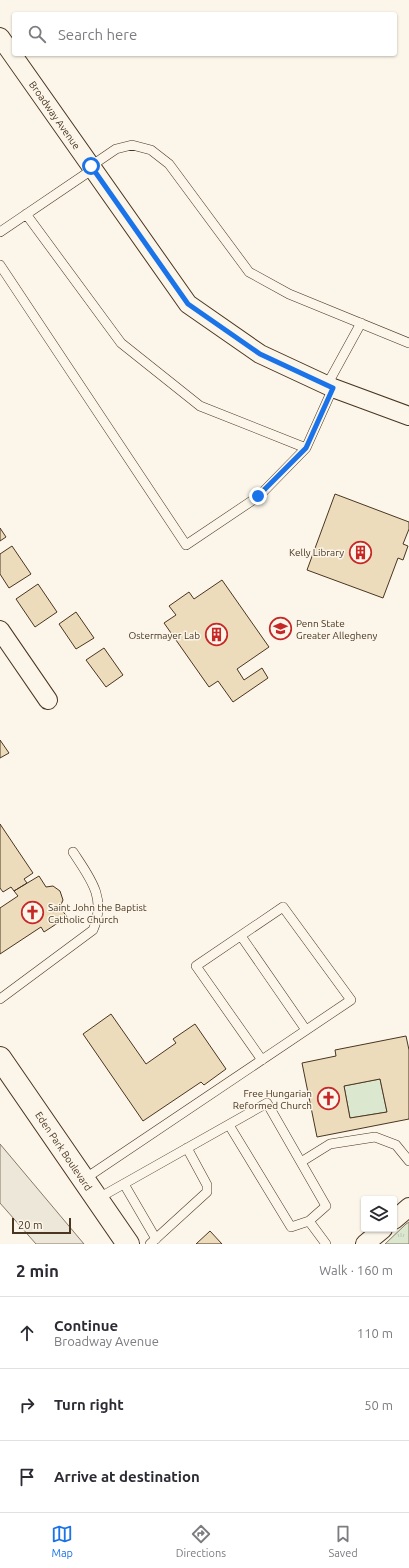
<!DOCTYPE html>
<html lang="en">
<head>
<meta charset="utf-8">
<style>
	body { margin:0; font-family:Ubuntu,sans-serif; background:#f2f2f3; color:#2b2b33 }
	.controls { position:absolute; right:12px; bottom:12px; display:grid; overflow:hidden; border-radius:4px; box-shadow:0 1px 3px #0004 }
	.controls button { width:36px; height:36px; display:grid; place-items:center; padding:0; border:0; border-bottom:1px solid #e1e1e2; background:#fff; color:#2b2b33; font:20px sans-serif }
	.scale { position:absolute; left:12px; bottom:10px; width:59px; box-sizing:border-box; padding-left:4px; border:2px solid #4a3520; border-top:0; font-size:11px; line-height:14px; white-space:nowrap; color:#4a3520; -webkit-text-stroke:3px #fbf6e9; paint-order:stroke }
	.stop { position:absolute; width:12px; height:12px; margin:-9px; border:3px solid #1a73e8; border-radius:50%; background:#fff }
	.stop.end { background:#1a73e8; border-color:#fff; box-shadow:0 1px 4px #0008 }
	.list { margin:0; padding:0; list-style:none }
	h2 { display:flex; justify-content:space-between; align-items:center; height:52px; margin:0; padding:0 16px; font-size:17px }
	h2 small { font-size:13px; font-weight:400; color:#7c7c81 }
	.list li { display:grid; grid-template-columns:26px 1fr auto; gap:12px; align-items:center; box-sizing:border-box; height:72px; padding:0 16px; border-top:1px solid #e1e1e2 }
	.list b { display:block; font-size:15px; white-space:nowrap }
	.list p { margin:0; font-size:13px; white-space:nowrap; color:#7c7c81 }
	.list em { font-size:13px; font-style:normal; color:#7c7c81 }
	.icon { flex:none; width:22px; height:22px; fill:none; stroke:currentColor; stroke-width:2; stroke-linecap:round; stroke-linejoin:round }
	.map { position:relative; flex:none; width:409px; height:1244px; overflow:hidden }
	.search { position:absolute; background:#fff; box-shadow:0 1px 3px #0004; left:12px; right:12px; top:12px; height:44px; display:flex; align-items:center; gap:10px; box-sizing:border-box; padding:0 14px; border-radius:4px; color:#7c7c81; font-size:15px }
	.sheet { height:268px; background:#fff }
	nav { display:flex; justify-content:space-around; align-items:center; box-sizing:border-box; height:56px; border-top:1px solid #e1e1e2; background:#fff; font-size:11px; color:#7c7c81 }
	nav a { display:grid; justify-items:center; gap:2px }
	nav .on { color:#1a73e8 }
	.map>svg:first-child { display:block }
	.grass { fill:#dce7d0; stroke:#887966 }
	.park { fill:url(#park-tufts); stroke:#887966 }
	.parking { fill:#ede7d9; stroke:#887966 }
	.building { fill:#ecdcbc; stroke:#4a3520; fill-rule:evenodd }
	.lines { fill:none; stroke-linecap:round; stroke-linejoin:round }
	.service-casing { stroke:#4a3520; stroke-width:10 }
	.minor-casing { stroke:#4a3520; stroke-width:20 }
	.secondary-casing { stroke:#4a3520; stroke-width:24 }
	.service { stroke:#fbf6e9; stroke-width:9 }
	.minor { stroke:#fbf6e9; stroke-width:18 }
	.secondary { stroke:#fbf6e9; stroke-width:22 }
	.route { stroke:#1a73e8; stroke-width:5 }
	.labels { text-anchor:middle; stroke-width:3; stroke-linejoin:round; paint-order:stroke }
	.street-label { font-size:10px; fill:#4a3520; stroke:#fbf6e9 }
	.poi-label { font-size:10px; fill:#4a3520; stroke:#fbf6e9; text-anchor:end }
</style>
</head>
<body>
<div class="map">
<svg width="409" height="1244" viewBox="0 0 409 1244">
	<defs>
		<pattern id="park-tufts" width="24" height="20" patternUnits="userSpaceOnUse"><rect width="24" height="20" fill="#dce7d0"/><path d="M3 7l-1-3M5 7V3M7 7l1-3M15 17l-1-3M17 17v-4M19 17l1-3" fill="none" stroke="#bec7b2"/></pattern>
	</defs>
	<rect width="100%" height="100%" fill="#fbf6e9"/>
	<path class="grass" d="M380,1079L387,1112L350,1118L344,1086Z"/>
	<path class="park" d="M409,1222V1244H385L406,1224Z"/>
	<path class="parking" d="M0,1144L84,1244H36L0,1203Z"/>
	<path class="building" d="M335,494L409,522V529L403,544L408,546L403,560L398,558L383,598L307,570Z
		M0,528L6,537L0,541Z
		M12,546L31,574L9,588L0,574V554Z
		M222,580L269,647L237,669L244,680L262,668L268,678L233,702L218,681L209,687L164,623L176,615L169,606L189,592L194,599Z
		M38,584L57,612L35,627L16,599Z
		M76,612L94,638L76,649L59,624Z
		M104,648L123,675L106,687L86,660Z
		M0,740L9,753L0,758Z
		M0,824L33,873L24,879L27,883L14,891L11,887L3,892L0,888Z
		M39,876L46,887L53,886L60,891L63,900L60,907L67,917L44,932L41,927L0,954V908L18,896L14,891Z
		M111,1014L146,1064L176,1043L173,1039L195,1024L226,1069L204,1085L201,1082L143,1121L83,1034Z
		M406,1036L409,1050V1119L317,1137L302,1063L336,1056L335,1050ZM380,1079L387,1112L350,1118L344,1086Z
		M210,1231L222,1244H196Z"/>
	<g class="lines">
		<defs>
			<path id="service" d="M91,166L116,149L132,145L151,150L169,164L249,272L289,294L409,343
				M26,214L121,343L200,406L306,448
				M0,232L93,169
				M0,265L186,545L259,496L306,448L333,388
				M327,385L361,323
				M241,936L306,1030
				M0,999L93,930C107,898 90,878 73,852
				M229,1125L291,1227L309,1221
				M301,1162L330,1144L375,1137L396,1145L409,1161
				M83,1180L351,1000L283,907L196,966L262,1060
				M124,1184L156,1239
				M97,1199L267,1103L326,1206L309,1221L326,1244
				M150,1244L207,1192V1185L187,1148"/>
			<path id="minor" d="M0,37L188,304L260,354L333,388L409,416
				M0,630L48,700
				M394,1220L409,1207
				M365,1244L383,1229"/>
			<path id="secondary" d="M0,1058L128,1244"/>
		</defs>
		<use href="#service" class="service-casing"/>
		<use href="#minor" class="minor-casing"/>
		<use href="#secondary" class="secondary-casing"/>
		<use href="#service" class="service"/>
		<use href="#minor" class="minor"/>
		<use href="#secondary" class="secondary"/>
	</g>
	<g class="lines">
		<path class="route" d="M91,166L188,304L260,354L333,388L306,448L258,496"/>
	</g>
	<defs>
		<symbol id="building-ring" viewBox="-11 -11 22 22"><circle r="9.5" fill="#fbf6e9" stroke="#c62828" stroke-width="1.5"/><path d="M-4-6H4V6H1V3H-1V6H-4ZM-2.5-4.3h1.7v1.8h-1.7ZM.8-4.3h1.7v1.8H.8ZM-2.5-1h1.7V.8h-1.7ZM.8-1h1.7V.8H.8Z" fill="#c62828"/></symbol>
		<symbol id="university-ring" viewBox="-11 -11 22 22"><circle r="9.5" fill="#fbf6e9" stroke="#c62828" stroke-width="1.5"/><path d="M0-5L7-2L0 1L-7-2ZM-4 1L0 2.5L4 1V4Q0 6-4 4Z" fill="#c62828"/></symbol>
		<symbol id="church-ring" viewBox="-11 -11 22 22"><circle r="9.5" fill="#fbf6e9" stroke="#c62828" stroke-width="1.5"/><path d="M-1.2-6h2.4v3.5h3.3v2.4h-3.3V6h-2.4V-.1h-3.3v-2.4h3.3Z" fill="#c62828"/></symbol>
	</defs>
	<g fill-rule="evenodd">
		<use href="#building-ring" x="348" y="540" width="25" height="25"/>
		<use href="#university-ring" x="268" y="616" width="25" height="25"/>
		<use href="#building-ring" x="204" y="622" width="25" height="25"/>
		<use href="#church-ring" x="20" y="900" width="25" height="25"/>
		<use href="#church-ring" x="316" y="1086" width="25" height="25"/>
	</g>
	<g class="labels">
		<g class="street-label">
			<text transform="translate(55 115) rotate(55)" y="4">Broadway Avenue</text>
			<text transform="translate(64 1151) rotate(56)" y="4">Eden Park Boulevard</text>
		</g>
		<g class="poi-label">
			<text x="344" y="556">Kelly Library</text>
			<text x="296" y="627" text-anchor="start">Penn State<tspan x="296" dy="12">Greater Allegheny</tspan></text>
			<text x="200" y="639">Ostermayer Lab</text>
			<text x="48" y="911" text-anchor="start">Saint John the Baptist<tspan x="48" dy="12">Catholic Church</tspan></text>
			<text x="312" y="1097">Free Hungarian<tspan x="312" dy="12">Reformed Church</tspan></text>
		</g>
	</g>
</svg>
<div class="controls">
<button><svg class="icon" aria-label="layers" viewBox="0 0 24 24"><path d="M12 4l9 5-9 5-9-5zM3 14l9 5 9-5"/></svg></button>
</div>
<div class="scale">20 m</div>
<div class="stop" style="left:91px;top:166px"></div>
<div class="stop end" style="left:258px;top:496px"></div>
<div class="search"><svg class="icon" aria-label="search" viewBox="0 0 24 24"><circle cx="10" cy="10" r="6"/><path d="M15 15l6 6"/></svg>Search here</div>
</div>
<section class="sheet">
<h2>2 min<small>Walk · 160 m</small></h2>
<ul class="list">
<li><svg class="icon" aria-label="ahead" viewBox="0 0 24 24"><path d="M12 20V5M6 11l6-6 6 6"/></svg><div><b>Continue</b><p>Broadway Avenue</p></div><em>110 m</em></li>
<li><svg class="icon" aria-label="right" viewBox="0 0 24 24"><path d="M7 20v-9h11M14 6l5 5-5 5"/></svg><div><b>Turn right</b></div><em>50 m</em></li>
<li><svg class="icon" aria-label="arrive" viewBox="0 0 24 24"><path d="M6 21V4h12l-3 4 3 4H6"/></svg><div><b>Arrive at destination</b></div></li>
</ul>
</section>
<nav>
<a class="on"><svg class="icon" aria-label="map" viewBox="0 0 24 24"><path d="M3 6l6-2 6 2 6-2v14l-6 2-6-2-6 2zM9 4v14M15 6v14"/></svg>Map</a>
<a><svg class="icon" aria-label="directions" viewBox="0 0 24 24"><path d="M12 3l9 9-9 9-9-9zM9 14v-3h6M13 9l2 2-2 2"/></svg>Directions</a>
<a><svg class="icon" aria-label="saved" viewBox="0 0 24 24"><path d="M7 4h10v16l-5-4-5 4z"/></svg>Saved</a>
</nav>
</body>
</html>
